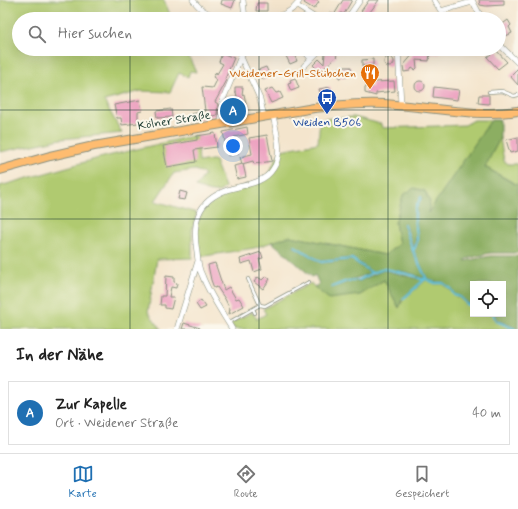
<!DOCTYPE html>
<html lang="de">
<head>
<meta charset="utf-8">
<style>
	body { margin:0; font-family:Mynerve,sans-serif; background:#f6f6f6; color:#222 }
	.controls { position:absolute; right:12px; bottom:12px; display:grid; overflow:hidden; border-radius:0px; box-shadow:0 4px 16px #0002 }
	.controls button { width:36px; height:36px; display:grid; place-items:center; padding:0; border:0; border-bottom:1px solid #e0e0e0; background:#fff; color:#222; font:20px sans-serif }
	.you { position:absolute; left:233px; top:146px; width:14px; height:14px; margin:-10px; border:3px solid #fff; border-radius:50%; background:#1a73e8; box-shadow:0 0 0 6px #1a73e833 }
	.badge { display:grid; place-items:center; width:26px; height:26px; border-radius:50%; background:#1f6fb2; color:#fff; font-size:13px; font-weight:700 }
	.pin { position:absolute; translate:-50% -50%; border:2px solid #fff; box-shadow:0 1px 4px #0006 }
	.list { margin:0; padding:0; list-style:none }
	h2 { display:flex; justify-content:space-between; align-items:center; height:52px; margin:0; padding:0 16px; font-size:17px }
	h2 small { font-size:13px; font-weight:400; color:#767676 }
	.list li { display:grid; grid-template-columns:26px 1fr auto; gap:12px; align-items:center; box-sizing:border-box; height:64px; margin:0 8px 8px; padding:0 8px; border:1px solid #e0e0e0; border-radius:0px }
	.list b { display:block; font-size:15px; white-space:nowrap }
	.list p { margin:0; font-size:13px; white-space:nowrap; color:#767676 }
	.list em { font-size:13px; font-style:normal; color:#767676 }
	.icon { flex:none; width:22px; height:22px; fill:none; stroke:currentColor; stroke-width:2; stroke-linecap:round; stroke-linejoin:round }
	.map { position:relative; flex:none; width:518px; height:329px; overflow:hidden }
	.search { position:absolute; background:#fff; box-shadow:0 4px 16px #0002; left:12px; right:12px; top:12px; height:44px; display:flex; align-items:center; gap:10px; box-sizing:border-box; padding:0 14px; border-radius:22px; color:#767676; font-size:15px }
	.sheet { height:124px; background:#fff }
	nav { display:flex; justify-content:space-around; align-items:center; box-sizing:border-box; height:56px; border-top:1px solid #e0e0e0; background:#fff; font-size:11px; color:#767676 }
	nav a { display:grid; justify-items:center; gap:2px }
	nav .on { color:#1f6fb2 }
	.map>svg:first-child { display:block }
	.green { fill:#b0ca70; stroke:#688452 }
	.forest { fill:#8cae62; stroke:#56764b }
	.lines { fill:none; stroke-linecap:round; stroke-linejoin:round }
	.stream { stroke:#62c4e0; stroke-width:2 }
	.building { fill:#eda3c1 }
	.service-casing { stroke:#8a9180; stroke-width:4 }
	.minor-casing { stroke:#8a9180; stroke-width:6 }
	.primary-casing { stroke:#8a9180; stroke-width:10 }
	.service { stroke:#fff; stroke-width:2.5 }
	.minor { stroke:#fff; stroke-width:5 }
	.primary { stroke:#febc70; stroke-width:8 }
	.grid { fill:none; stroke:#1f3d34; stroke-width:1; stroke-opacity:0.55 }
	.labels { text-anchor:middle; stroke-width:4; stroke-linejoin:round; paint-order:stroke }
	.food-label { font-size:12px; fill:#c56008; stroke:#fbf7ec; text-anchor:end }
	.street-label { font-size:12px; fill:#1f3d34; stroke:#fbf7ec }
	.transit-label { font-size:12px; fill:#164399; stroke:#fbf7ec }
</style>
</head>
<body>
<div class="map">
<svg width="518" height="329" viewBox="0 0 518 329">
	<rect width="100%" height="100%" fill="#fbf7ec"/>
	<filter id="ink" filterUnits="userSpaceOnUse"><feTurbulence type="fractalNoise" baseFrequency=".025" numOctaves="2"/><feDisplacementMap in="SourceGraphic" scale="8" xChannelSelector="R" yChannelSelector="G"/><feConvolveMatrix kernelMatrix="1 2 1 2 8 2 1 2 1" color-interpolation-filters="sRGB"/></filter>
	<filter id="wash" filterUnits="userSpaceOnUse"><feTurbulence type="fractalNoise" baseFrequency=".012" numOctaves="4" result="noise"/><feDisplacementMap in="SourceGraphic" scale="16" xChannelSelector="R" yChannelSelector="G"/><feGaussianBlur stdDeviation="0.9" result="paint"/><feColorMatrix in="noise" values="0 0 0 0 0 0 0 0 0 0 0 0 0 0 0 0 0 1.4 0 .05"/><feComposite in="paint" operator="in"/></filter>
	<g filter="url(#wash)">
		<rect width="100%" height="100%" fill="#f4e5cd"/>
		<path class="green" d="M0,0H164L172,19H19V49H185L196,72L190,71L188,77L179,73L170,92L141,91L104,101L122,133L61,139L0,152Z
			M354,117L381,124L382,128L465,125L474,120H491L428,214L425,191L395,222L399,244L385,255L290,236L254,248L199,257C198,248 196,238 197,229C199,195 239,189 265,180L281,150L318,143L320,119Z
			M197,135L199,162L212,160L215,161L225,187C218,197 205,190 196,187L205,174L195,170L174,173L155,201L197,213L192,230V258L157,259L148,312L161,329H0V186L99,158Z
			M500,138L504,161L508,164H518V185L485,167Z
			M384,280L399,308L403,300L426,280L435,284H442L449,289L454,296L459,298L468,306H473V314H492L495,321L513,329H234L231,323L252,312L257,319L266,314L263,309L311,283L314,287L360,295Z"/>
		<path class="forest" d="M491,120H500V138L485,167L511,182L518,185V253H490L466,259L465,261L490,256H518V329L497,320L494,314H503V284H473V304H469L460,296L455,295L451,288L443,282H435L427,278L414,251C423,238 413,225 416,212C416,207 420,202 422,197L421,196L414,213L417,231L414,249L405,223L403,224L412,251L425,278C420,278 418,276 413,274C398,270 386,268 372,272L352,258L321,261L294,245L293,246L321,263L352,260L370,273C357,279 344,281 331,287L332,288L347,282L359,281L384,270L423,280L402,299L399,308L384,280L360,295L329,299L314,287L319,284L315,275L312,277L272,242L290,236L385,255L399,244L395,223L403,195L414,188L425,191L430,202L428,213Z"/>
		<g class="lines">
			<path class="stream" d="M421,197C419,202 415,208 415,212C413,226 422,238 413,251L426,278
				M404,224L413,251
				M295,246L321,262L352,259L372,273L384,269L391,270L415,276L420,279H426L435,283H443L450,288L454,295L460,297L468,305H473
				M332,287L347,281L359,280L372,273
				M403,299L425,279
				M493,314L496,321L515,329"/>
		</g>
		<g id="blocks">
			<path class="building" d="M222,0H235L232,8L221,4Z
				M306,0H316L319,2L314,9L304,3Z
				M343,0H352L344,14L341,13L338,17L341,19H326L330,12L334,15Z
				M369,0H379L367,16L361,11Z
				M479,0H504V5L486,6L480,5Z
				M257,3H267V11H256Z
				M508,20L511,25L509,27L512,33L506,36L500,26Z
				M330,49L334,51L337,56L320,72L313,65L319,59L324,64L325,53Z
				M403,49H439V54L430,53L429,61L416,60L417,68L415,70L412,68L410,71L404,72L403,66L414,53L403,54Z
				M496,50L507,62L498,69L487,57Z
				M222,53L234,58L225,79L227,80L215,102L218,104L217,115L193,120L191,114L205,111L202,87L213,88L217,80L213,77L216,72L217,74L223,64L219,62Z
				M291,54H294L297,61L290,64L286,56Z
				M384 62a5 5 0 1 1 10 0a5 5 0 1 1-10 0Z
				M373,59V65L362,66V60Z
				M266,67L270,76L263,80L258,70Z
				M345,67H351L352,76L339,78L338,68Z
				M518,68V85L510,76Z
				M295,78L299,88L291,91L288,84L291,83L290,80Z
				M394,81L395,91L376,93V96L365,93V87H372V83L375,82Z
				M415 86a5 5 0 1 1 10 0a5 5 0 1 1-10 0Z
				M235,87H243L242,95L244,94L246,104L239,106L241,114L227,117L226,103L238,101L236,92H235Z
				M330,87L331,92L321,95L319,89Z
				M434,87L459,90L457,100L433,97Z
				M272,88L276,93L280,92L283,98L271,103L265,91Z
				M479,95H489V104L478,103Z
				M140,100L142,111L138,112V123L122,125L121,118H117L114,105Z
				M171,109L172,117L157,118L156,111Z
				M247,127L248,134L234,137L238,154L228,156L223,132Z
				M215,133L217,147L194,150L196,162L167,167L163,146L197,140V136Z
				M267,135L272,161L254,164L253,161L242,164L240,157L252,154L249,138Z
				M518,137V151L510,153L506,140Z
				M243,164L246,177L237,179L234,166Z
				M180,191L187,193L185,200L178,199Z
				M261,252L263,258L259,259L262,269L254,272L251,261L241,264L240,259Z
				M215,263L224,290L229,287L236,299L239,298L244,306L229,314L230,309L225,299L217,287L214,288L211,280L208,265Z
				M166,276L174,277V282L177,283L176,288L171,287L169,297H174L171,309L165,308V305H160L161,296H165Z
				M266,276L270,279L263,289L254,282L258,277L262,280Z
				M201,300L206,307L200,310L196,304Z
				M184,323L200,328V329H182Z"/>
		</g>
	</g>
	<g filter="url(#ink)">
		<use href="#blocks" fill-opacity="0" stroke="#8a9180" stroke-width="1"/>
		<g class="lines">
			<defs>
				<path id="service" d="M489,92L502,91L514,96L518,95
					M260,305L265,306L309,282
					M253,309L255,313
					M228,323L260,305L248,279"/>
				<path id="minor" d="M193,0C200,9 206,14 217,16C243,17 284,27 300,0
					M243,0L245,19
					M434,0L441,11L472,2
					M472,0L482,19
					M297,6L317,19
					M347,19L360,0
					M499,44L518,63
					M398,49L401,105
					M307,54L311,59
					M241,57L260,99L264,117
					M304,66L321,49
					M221,125L222,102L244,49
					M177,329L198,261
					M232,329C222,312 209,294 202,275C198,268 198,260 197,252C192,222 197,201 227,190C242,185 264,184 273,169C284,153 276,132 273,115"/>
				<path id="primary" d="M0,170L50,156L94,146L314,108C341,105 369,102 396,105C437,108 477,117 518,111"/>
			</defs>
			<use href="#service" class="service-casing"/>
			<use href="#minor" class="minor-casing"/>
			<use href="#primary" class="primary-casing"/>
			<use href="#service" class="service"/>
			<use href="#minor" class="minor"/>
			<use href="#primary" class="primary"/>
		</g>
	</g>
	<path class="grid" d="M130,0V19M259,0V19M388,0V19M130,49V329M259,49V329M388,49V329M0,110H518M0,219H518"/>
	<defs>
		<symbol id="restaurant-pin" viewBox="-11 -11 22 30"><path d="M0 17L-7.5 6A9.5 9.5 0 1 1 7.5 6Z" fill="#e8710a" stroke="#fbf7ec"/><path d="M-5-6h1v4h1v-4h1v4h1v-4h1v5L-1.5 .5V6h-2V.5L-5-1ZM5-6V6H3V1.5H1.5Q1.5-4 5-6Z" fill="#fff"/></symbol>
		<symbol id="bus-pin" viewBox="-11 -11 22 30"><path d="M0 17L-7.5 6A9.5 9.5 0 1 1 7.5 6Z" fill="#1a4fb4" stroke="#fbf7ec"/><path d="M-5-6H5V4H4V6H2V4H-2V6H-4V4H-5ZM-3.5-4V0h7V-4ZM-3.5 1.2v1.5H-2V1.2ZM2 1.2v1.5H3.5V1.2Z" fill="#fff"/></symbol>
	</defs>
	<g fill-rule="evenodd">
		<use href="#restaurant-pin" x="359" y="62" width="22" height="30"/>
		<use href="#bus-pin" x="316" y="87" width="22" height="30"/>
	</g>
	<g class="labels">
		<g class="food-label">
			<text x="356" y="77">Weidener-Grill-Stübchen</text>
		</g>
		<g class="street-label">
			<text transform="translate(174 120) rotate(-9)" y="4">Kölner Straße</text>
		</g>
		<g class="transit-label">
			<text x="327" y="126">Weiden B506</text>
		</g>
	</g>
</svg>
<div class="controls">
<button><svg class="icon" aria-label="locate" viewBox="0 0 24 24"><circle cx="12" cy="12" r="6"/><path d="M12 2v4M12 18v4M2 12h4M18 12h4"/></svg></button>
</div>
<div class="you"></div>
<div class="pin badge" style="left:233px;top:111px">A</div>
<div class="search"><svg class="icon" aria-label="search" viewBox="0 0 24 24"><circle cx="10" cy="10" r="6"/><path d="M15 15l6 6"/></svg>Hier suchen</div>
</div>
<section class="sheet">
<h2>In der Nähe<small></small></h2>
<ul class="list">
<li><span class="badge">A</span><div><b>Zur Kapelle</b><p>Ort · Weidener Straße</p></div><em>40 m</em></li>
</ul>
</section>
<nav>
<a class="on"><svg class="icon" aria-label="map" viewBox="0 0 24 24"><path d="M3 6l6-2 6 2 6-2v14l-6 2-6-2-6 2zM9 4v14M15 6v14"/></svg>Karte</a>
<a><svg class="icon" aria-label="directions" viewBox="0 0 24 24"><path d="M12 3l9 9-9 9-9-9zM9 14v-3h6M13 9l2 2-2 2"/></svg>Route</a>
<a><svg class="icon" aria-label="saved" viewBox="0 0 24 24"><path d="M7 4h10v16l-5-4-5 4z"/></svg>Gespeichert</a>
</nav>
</body>
</html>
